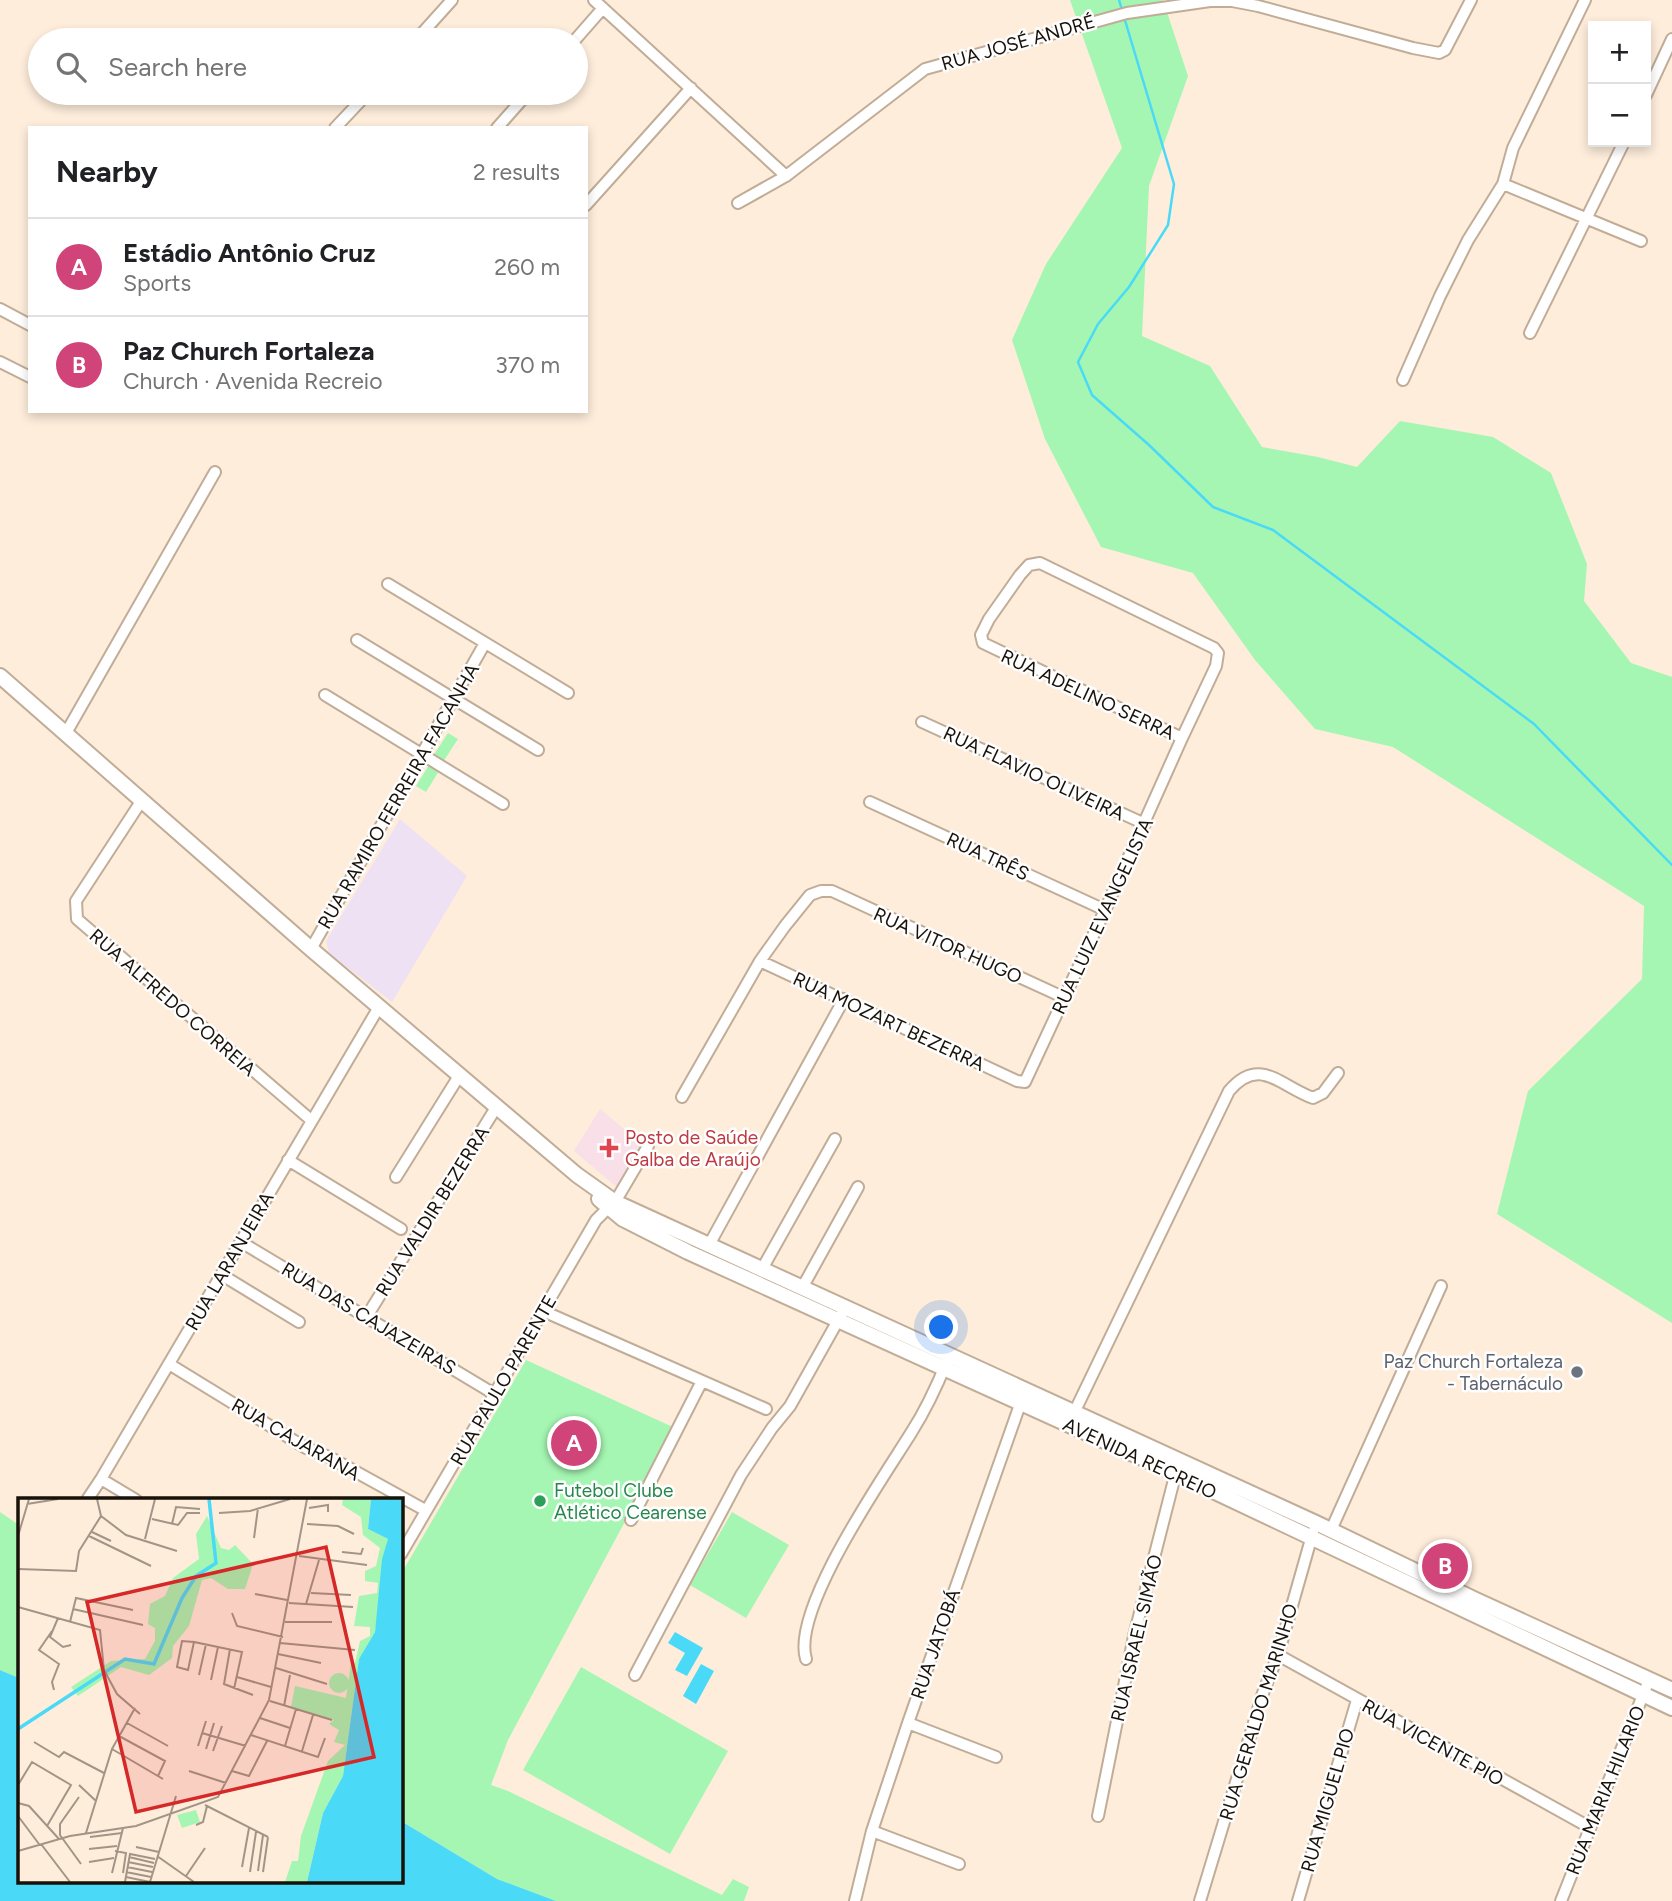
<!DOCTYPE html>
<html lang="en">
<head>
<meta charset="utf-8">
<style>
	body { margin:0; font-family:Figtree,sans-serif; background:#f2f2f2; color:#202124 }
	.controls { position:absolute; right:21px; top:21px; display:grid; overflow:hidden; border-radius:0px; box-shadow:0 4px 10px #0003 }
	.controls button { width:63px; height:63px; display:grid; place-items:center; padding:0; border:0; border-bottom:2px solid #e0e0e0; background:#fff; color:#202124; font:35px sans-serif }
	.you { position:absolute; left:942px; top:1328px; width:24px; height:24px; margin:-18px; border:5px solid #fff; border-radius:50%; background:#1a73e8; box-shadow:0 0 0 10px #1a73e833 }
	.badge { display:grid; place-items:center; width:46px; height:46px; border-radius:50%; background:#d04479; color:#fff; font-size:23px; font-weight:700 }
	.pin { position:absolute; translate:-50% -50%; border:4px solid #fff; box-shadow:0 2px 7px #0006 }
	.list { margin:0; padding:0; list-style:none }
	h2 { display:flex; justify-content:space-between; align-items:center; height:91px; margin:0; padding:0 28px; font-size:30px }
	h2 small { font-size:23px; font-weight:400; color:#757577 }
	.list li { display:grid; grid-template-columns:46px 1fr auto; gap:21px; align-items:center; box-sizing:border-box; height:98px; padding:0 28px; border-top:2px solid #e0e0e0 }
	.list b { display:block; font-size:26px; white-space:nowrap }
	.list p { margin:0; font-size:23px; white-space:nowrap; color:#757577 }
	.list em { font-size:23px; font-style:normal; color:#757577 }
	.icon { flex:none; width:38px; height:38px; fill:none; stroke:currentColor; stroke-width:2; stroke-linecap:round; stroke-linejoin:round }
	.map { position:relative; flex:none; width:1672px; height:1901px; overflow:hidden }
	.search { position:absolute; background:#fff; box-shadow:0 4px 10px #0003; left:28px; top:28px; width:560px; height:77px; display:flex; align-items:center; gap:18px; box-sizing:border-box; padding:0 24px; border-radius:38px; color:#757577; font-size:26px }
	.panel { position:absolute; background:#fff; box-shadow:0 4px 10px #0003; left:28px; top:126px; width:560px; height:287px; border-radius:0px }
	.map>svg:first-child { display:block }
	.education { fill:#efe1f4 }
	.medical { fill:#f8dfe8 }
	.green { fill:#a5f6b2 }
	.water { fill:#4adaf8 }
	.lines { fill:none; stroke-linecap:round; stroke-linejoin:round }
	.stream { stroke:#4adaf8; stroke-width:2.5 }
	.minor-casing { stroke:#c1ad97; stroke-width:14 }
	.major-casing { stroke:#c1ad97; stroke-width:18 }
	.minor { stroke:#fff; stroke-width:10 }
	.major { stroke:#fff; stroke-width:14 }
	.health-dot { fill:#e0444e; stroke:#fefefe; stroke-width:2.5 }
	.worship-dot { fill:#6b7280; stroke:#fefefe; stroke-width:2.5 }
	.leisure-dot { fill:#2e9e5b; stroke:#fefefe; stroke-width:2.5 }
	.labels { text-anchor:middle; stroke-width:5; stroke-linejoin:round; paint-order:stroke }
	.street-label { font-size:19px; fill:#19120a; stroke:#fefefe }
	.health-label { font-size:19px; fill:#be3a42; stroke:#fefefe; text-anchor:start }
	.worship-label { font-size:19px; fill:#5b616d; stroke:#fefefe; text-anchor:end }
	.leisure-label { font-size:19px; fill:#27864d; stroke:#fefefe; text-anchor:start }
	.inset-river { fill:none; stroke:#4adaf8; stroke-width:3.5 }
	.inset-road { fill:none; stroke:#a29587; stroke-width:2 }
	.view { fill:#d62828; fill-opacity:0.15; stroke:#d62828; stroke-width:3.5 }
	.inset-edge { fill:none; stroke:#19120a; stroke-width:3.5 }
</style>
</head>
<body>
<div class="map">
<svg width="1672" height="1901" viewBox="0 0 1672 1901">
	<rect width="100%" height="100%" fill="#feeddb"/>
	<path class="education" d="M400,819L467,876L392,1002L329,953L326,941Z"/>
	<path class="medical" d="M600,1109L643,1145L619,1189L574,1151Z"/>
	<path class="green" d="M1070,0H1163L1188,76L1149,186L1142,336L1210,366L1262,447L1318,457L1357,467L1400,421L1493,437L1551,473L1587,564L1584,601L1631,663L1672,677V1323L1497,1214L1528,1091L1642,979L1644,906L1393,747L1315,729L1255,660L1193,573L1101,547L1045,439L1012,340L1046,264L1122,148Z
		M448,733L458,739L443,762L433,756Z
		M429,765L439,771L426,792L416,786Z
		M526,1360L675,1428L508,1740L491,1785L508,1791L722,1895L733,1879L749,1887L744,1901H556L497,1879L401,1821V1574Z
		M0,1512L19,1525V1678L0,1670Z
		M732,1512L789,1545L746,1618L690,1585Z
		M581,1667L728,1751L670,1854L523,1770Z"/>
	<path class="water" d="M675,1632L703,1648L687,1676L675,1670L685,1653L668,1643Z
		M701,1664L714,1671L696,1704L683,1696Z
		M0,1670L19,1678V1882H401V1821L497,1879L556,1901H0Z"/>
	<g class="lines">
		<path class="stream" d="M1119,0L1122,10
			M1124,17L1174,184L1168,225L1129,287L1098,324L1078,362L1092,395L1149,445L1213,507L1273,530L1534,724L1672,865"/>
		<defs>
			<path id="minor" d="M594,0L786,176
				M416,40L452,0
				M575,40L603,8
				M1646,95L1672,39
				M335,128L368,93
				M497,128L528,93
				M1503,184L1641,241
				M738,203L786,176L925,69L1127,13L1210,1H1232L1258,6L1413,48L1439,53L1445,50L1471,0
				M586,205L691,88
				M0,309L30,325
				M1530,333L1624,142
				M0,362L30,377
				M1403,380L1440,296L1468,240L1503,184L1513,148L1585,0
				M388,584L568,693
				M357,640L538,750
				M325,695L503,804
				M922,722L1145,824
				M66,733L215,472
				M142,800L76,901L77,919L311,1120
				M870,802L1105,910
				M311,949L485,643
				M760,961L1017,1081L1025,1082L1105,910L1182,738L983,643L981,635L989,619L1020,575L1029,565L1040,563L1214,648L1218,653L1216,666L1182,738
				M682,1097L760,961L785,926L810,895L821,891H832L1065,998
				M288,1160L401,1229
				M396,1177L459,1076
				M615,1202L648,1146
				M241,1242L496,1395
				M709,1245L844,999
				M762,1269L835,1139
				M222,1275L299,1322
				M802,1288L858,1187
				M543,1311L766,1409
				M367,1316L497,1106
				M169,1364L306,1448L329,1457L425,1510
				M1072,1417L1229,1091C1259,1055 1280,1086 1313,1098L1323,1093L1338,1073
				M87,1500L101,1479
				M136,1500L101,1479L379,1007
				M631,1520L702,1381
				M1331,1530L1441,1286
				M401,1554L596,1220L608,1208
				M1278,1655L1589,1827
				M806,1659C791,1610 883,1478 911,1433C925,1411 937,1386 947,1361
				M635,1675L741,1475L772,1428L790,1406L845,1308
				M908,1723L996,1757
				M1098,1816L1134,1636L1177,1468
				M872,1831L959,1864
				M855,1901L872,1831L908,1723L1023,1396
				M1200,1901L1263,1693L1278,1655L1313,1532
				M1298,1901L1357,1700
				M1561,1901L1649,1680"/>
			<path id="major" d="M0,676L311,949L577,1175L615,1202L1316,1523L1476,1600L1672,1690
				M599,1199L623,1219L688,1252L1175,1473L1672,1708"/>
		</defs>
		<use href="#minor" class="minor-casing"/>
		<use href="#major" class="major-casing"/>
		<use href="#minor" class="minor"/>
		<use href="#major" class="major"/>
	</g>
	<path class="health-dot" d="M605.5 1137.5h7v7h7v7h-7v7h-7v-7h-7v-7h7z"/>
	<circle class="worship-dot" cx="1577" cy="1372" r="7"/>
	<circle class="leisure-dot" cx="540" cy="1501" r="7"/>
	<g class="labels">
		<g class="street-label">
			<text transform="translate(1018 42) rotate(-16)" y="7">RUA JOSÉ ANDRÉ</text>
			<text transform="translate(1088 694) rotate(25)" y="7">RUA ADELINO SERRA</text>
			<text transform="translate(1034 773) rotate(25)" y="7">RUA FLAVIO OLIVEIRA</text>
			<text transform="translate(398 796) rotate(-60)" y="7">RUA RAMIRO FERREIRA FACANHA</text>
			<text transform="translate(988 856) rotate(25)" y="7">RUA TRÊS</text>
			<text transform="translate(1102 916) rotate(-65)" y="7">RUA LUIZ EVANGELISTA</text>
			<text transform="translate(948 945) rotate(24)" y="7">RUA VITOR HUGO</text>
			<text transform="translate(173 1002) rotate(41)" y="7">RUA ALFREDO CORREIA</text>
			<text transform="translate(889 1021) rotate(25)" y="7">RUA MOZART BEZERRA</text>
			<text transform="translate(432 1211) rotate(-58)" y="7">RUA VALDIR BEZERRA</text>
			<text transform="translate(229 1261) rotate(-60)" y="7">RUA LARANJEIRA</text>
			<text transform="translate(369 1318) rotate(31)" y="7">RUA DAS CAJAZEIRAS</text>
			<text transform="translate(503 1380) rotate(-60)" y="7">RUA PAULO PARENTE</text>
			<text transform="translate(296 1439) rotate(30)" y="7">RUA CAJARANA</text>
			<text transform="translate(1140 1458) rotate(25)" y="7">AVENIDA RECREIO</text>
			<text transform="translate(1136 1638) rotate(-77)" y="7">RUA ISRAEL SIMÃO</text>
			<text transform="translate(935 1644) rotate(-71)" y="7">RUA JATOBÁ</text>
			<text transform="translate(1258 1712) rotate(-73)" y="7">RUA GERALDO MARINHO</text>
			<text transform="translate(1433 1742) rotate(29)" y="7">RUA VICENTE PIO</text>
			<text transform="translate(1605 1790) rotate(-68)" y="7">RUA MARIA HILARIO</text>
			<text transform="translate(1327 1800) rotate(-74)" y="7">RUA MIGUEL PIO</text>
		</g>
		<g class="health-label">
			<text x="625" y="1144">Posto de Saúde<tspan x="625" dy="22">Galba de Araújo</tspan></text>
		</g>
		<g class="worship-label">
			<text x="1563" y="1368">Paz Church Fortaleza<tspan x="1563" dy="22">- Tabernáculo</tspan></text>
		</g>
		<g class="leisure-label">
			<text x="554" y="1497">Futebol Clube<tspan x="554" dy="22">Atlético Cearense</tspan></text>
		</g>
	</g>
	<g transform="translate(18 1498)">
		<rect width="385" height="385" fill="#feeddb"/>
		<path d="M325,1H353L350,31L370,41L357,134L341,162L325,278L305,315L289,384H267L274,363H280L283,338L310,263L327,247L316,244L321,232L311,226L316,222L273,209L277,188L328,200L333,165H337L342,143L352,138V129L336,128L341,98L359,95L360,85L347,83V73L358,68L362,50L345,37L343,19L324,7ZM189,18L203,50L211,52L217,47L235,66L227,91H210L193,80L184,82L171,128L155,148L154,160L131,177L103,169L60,198L53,189L93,163L127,161L137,143V130L130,126L132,106L147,98L155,80L181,61L178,36ZM311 185a10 10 0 1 1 20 0a10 10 0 1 1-20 0ZM178,312L182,324L164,330L159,317Z" fill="#a5f6b2"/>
		<path d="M353,1H385V384H289L305,315L325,278L341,161L357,134L364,61L370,41L350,31Z" fill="#4adaf8"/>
		<path class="inset-river" d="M0,231L107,161L136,166L164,100L178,78L198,65L191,1"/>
		<path class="inset-road" d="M9,6L40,1M291,10L310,7V14M201,15L232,13L272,1M83,18L108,37L159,53M134,21L160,27L169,15H182M154,26L158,9L182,11M289,26L320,28L336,36M74,34L93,43M0,38L11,1M71,38L133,68M236,40L240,10M127,41L137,1M324,54L343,56L345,50M281,58L349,67M0,71L58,73L61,53L83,18L79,1M293,95L333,97M237,96L269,102M271,105L335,109M288,106L301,62M0,109L82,132L86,172L99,196L122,216M55,111L125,127M214,115L219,128L265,139M40,120L32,139L45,149L53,147M52,124L58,100L115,112M267,124H314M34,133L21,152L41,166L34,184L36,192M176,144L164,143L159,169L170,172L176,144L224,154L216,191M262,145L337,152M212,151L206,186L235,197M260,156L303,165M258,170L309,186M181,177L188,146M219,179L253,189M193,182L200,149M252,203L314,222M266,208L272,177M242,220L272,230M109,225L150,248M184,235L228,248M233,237L300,259L307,240M101,238L147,263L140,278M16,244L41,259L46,254L86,275M180,248L188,223M267,248L278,211M94,251L145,281M188,251L196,225M195,253L204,228M284,253L295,217M171,273L208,285M214,273L231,278L249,243M0,287L14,264L53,287L29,328M61,287L78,303M61,299L42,326V337L63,366M0,305L11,308L41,341M187,307L250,339M0,318L21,346M178,327L185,324L189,308M68,335L94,251L117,210M72,339L104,335M23,346L52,384M118,349L141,354M71,351L99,348M0,353L52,338L118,328L200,299L251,202L289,1M97,353L108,355L105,375M139,358L176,384M111,359L136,365M71,364L96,360M110,364L135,369M109,369L134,374M224,369L231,330M240,373L245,337M108,374L133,379M232,374L238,334M245,374L250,339M94,375L105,330M168,378L187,350M108,379L132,384M107,384L112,356L137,361M132,384L158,298"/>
		<path class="view" d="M308,49L356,259L118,314L69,104Z"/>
		<rect width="385" height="385" class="inset-edge"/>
	</g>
</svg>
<div class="controls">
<button>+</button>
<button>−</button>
</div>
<div class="you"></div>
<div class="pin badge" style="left:574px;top:1443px">A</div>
<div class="pin badge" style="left:1445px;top:1566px">B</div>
<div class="search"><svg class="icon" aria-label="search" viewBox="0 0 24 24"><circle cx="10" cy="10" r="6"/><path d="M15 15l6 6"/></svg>Search here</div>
<section class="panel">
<h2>Nearby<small>2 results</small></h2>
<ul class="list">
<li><span class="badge">A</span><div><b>Estádio Antônio Cruz</b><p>Sports</p></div><em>260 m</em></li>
<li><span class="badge">B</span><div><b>Paz Church Fortaleza</b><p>Church · Avenida Recreio</p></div><em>370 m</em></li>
</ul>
</section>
</div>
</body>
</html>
